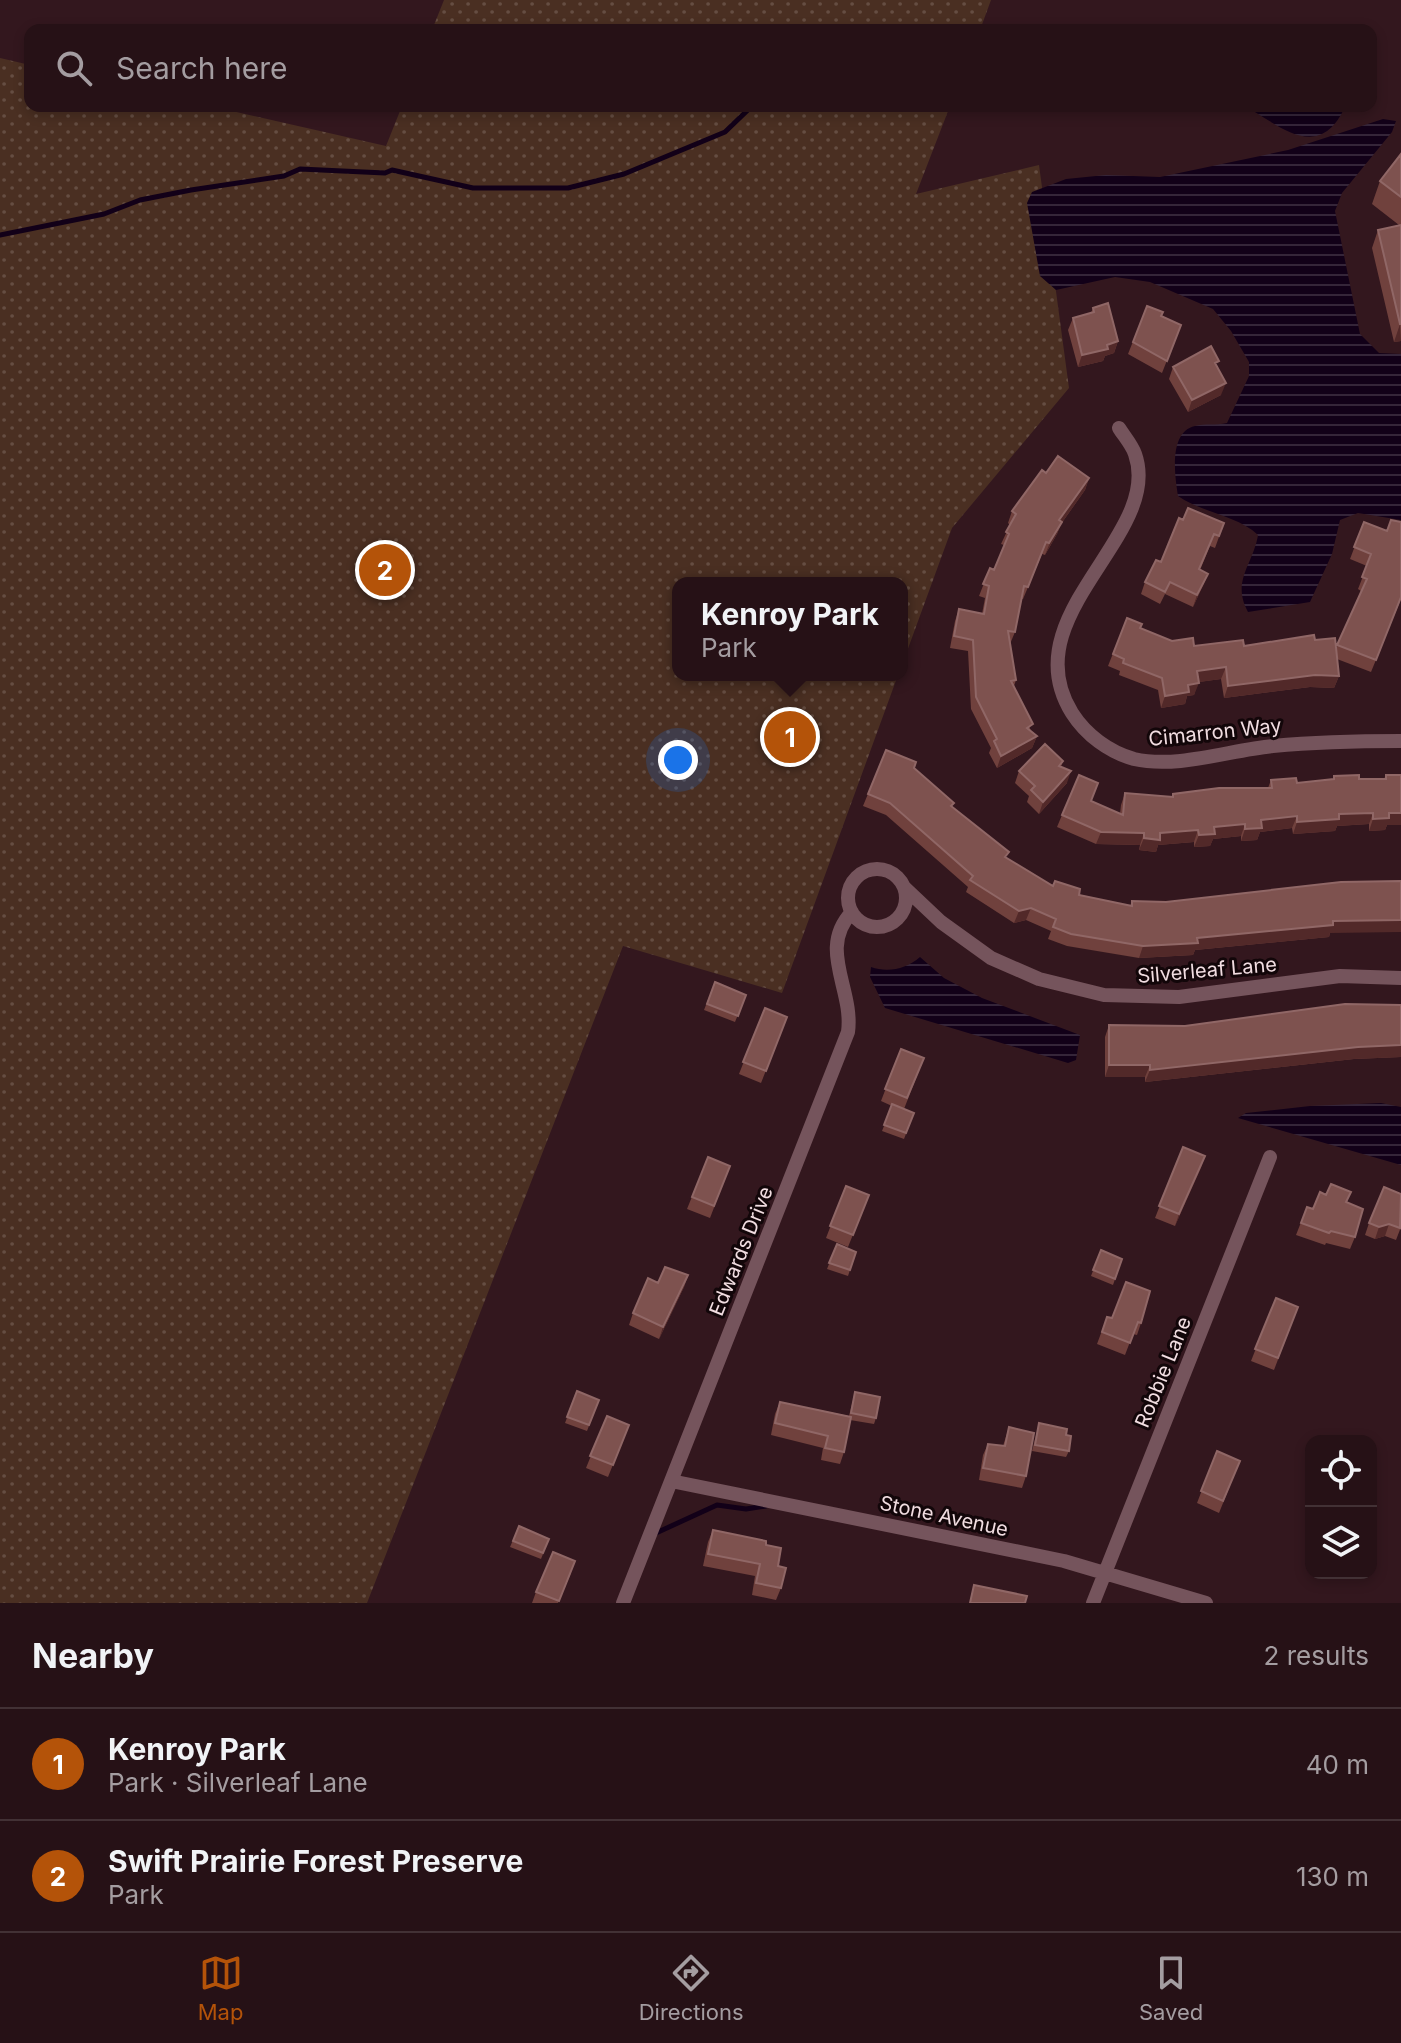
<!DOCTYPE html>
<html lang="en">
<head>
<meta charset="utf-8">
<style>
	body { margin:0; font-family:Inter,sans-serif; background:#321f23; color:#f1f3f6 }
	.controls { position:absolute; right:24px; bottom:24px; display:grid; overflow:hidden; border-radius:16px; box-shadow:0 4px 12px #0003 }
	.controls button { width:72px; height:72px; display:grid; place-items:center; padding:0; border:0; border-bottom:2px solid #423135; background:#261116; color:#f1f3f6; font:40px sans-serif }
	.you { position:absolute; left:678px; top:760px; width:28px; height:28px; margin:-20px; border:6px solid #fff; border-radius:50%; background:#1a73e8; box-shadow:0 0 0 12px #1a73e833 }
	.badge { display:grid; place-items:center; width:52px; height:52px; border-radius:50%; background:#b45309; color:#fff; font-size:26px; font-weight:700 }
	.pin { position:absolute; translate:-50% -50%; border:4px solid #fff; box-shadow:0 2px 8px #0006 }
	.popup { position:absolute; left:672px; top:577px; width:236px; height:104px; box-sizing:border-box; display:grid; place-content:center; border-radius:16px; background:#261116; filter:drop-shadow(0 2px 6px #0005); font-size:26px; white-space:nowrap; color:#a49da1 }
	.popup b { font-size:30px; color:#f1f3f6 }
	.popup::after { content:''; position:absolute; left:50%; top:100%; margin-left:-16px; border:16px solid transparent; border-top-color:#261116 }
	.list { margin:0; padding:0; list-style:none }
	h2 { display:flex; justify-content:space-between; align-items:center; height:104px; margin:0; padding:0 32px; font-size:34px }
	h2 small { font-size:26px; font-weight:400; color:#a49da1 }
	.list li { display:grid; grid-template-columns:52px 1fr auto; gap:24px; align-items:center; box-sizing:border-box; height:112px; padding:0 32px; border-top:2px solid #423135 }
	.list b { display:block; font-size:30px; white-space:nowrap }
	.list p { margin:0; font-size:26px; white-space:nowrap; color:#a49da1 }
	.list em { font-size:26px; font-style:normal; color:#a49da1 }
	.icon { flex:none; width:44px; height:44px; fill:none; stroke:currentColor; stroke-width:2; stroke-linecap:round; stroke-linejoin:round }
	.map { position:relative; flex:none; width:1401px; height:1603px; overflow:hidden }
	.search { position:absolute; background:#261116; box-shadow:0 4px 12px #0003; left:24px; right:24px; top:24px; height:88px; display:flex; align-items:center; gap:20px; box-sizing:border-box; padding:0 28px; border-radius:16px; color:#a49da1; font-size:30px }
	.sheet { height:328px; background:#261116 }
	nav { display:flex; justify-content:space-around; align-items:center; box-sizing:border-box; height:112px; border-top:2px solid #423135; background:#261116; font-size:22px; color:#a49da1 }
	nav a { display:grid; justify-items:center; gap:4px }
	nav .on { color:#b45309 }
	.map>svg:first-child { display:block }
	.park { fill:url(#park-dots) }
	.water { fill:url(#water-rules) }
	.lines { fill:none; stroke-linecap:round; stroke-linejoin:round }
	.stream { stroke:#120018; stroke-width:5 }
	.street { stroke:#75545c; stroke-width:14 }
	.wall { fill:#70413d }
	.shaded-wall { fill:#522929 }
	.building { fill:#7e524f; stroke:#906766; stroke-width:2 }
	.labels { text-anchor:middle; stroke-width:6; stroke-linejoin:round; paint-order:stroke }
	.street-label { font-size:20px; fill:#f1dde1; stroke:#120609 }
</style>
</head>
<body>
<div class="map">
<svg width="1401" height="1603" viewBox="0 0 1401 1603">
	<defs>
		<pattern id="park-dots" width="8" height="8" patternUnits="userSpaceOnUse" patternTransform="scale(2)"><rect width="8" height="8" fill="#4a2f22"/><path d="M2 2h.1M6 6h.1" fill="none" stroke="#654d42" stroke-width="1.8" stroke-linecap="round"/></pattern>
		<pattern id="water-rules" width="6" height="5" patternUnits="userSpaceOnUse" patternTransform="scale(2)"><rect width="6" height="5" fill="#120018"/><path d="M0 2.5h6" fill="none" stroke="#352539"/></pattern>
	</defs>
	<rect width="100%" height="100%" fill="#33171e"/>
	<path class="park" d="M444,0H991L980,30H432Z
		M0,58L30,65V106H210L386,146L402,106H950L916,194L1039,165L1069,388L952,528L902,665V583H678V675H898L782,993L623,946L367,1603H0Z"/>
	<path class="water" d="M1245,106H1341L1343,111C1317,161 1280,126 1245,106Z
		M1383,119L1396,121L1392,132L1342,193L1335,211L1360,334L1379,353L1401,354V520L1358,513L1340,520L1332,554L1310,602L1248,612C1231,581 1253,565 1258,535C1237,515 1202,513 1178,496C1175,477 1168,432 1195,426C1205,423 1216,426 1227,423L1249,376V362L1231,331L1213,309L1150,282L1115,277L1056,290L1040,276L1027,203L1032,192L1066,179L1106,175L1160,177L1288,150Z
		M920,957L944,978L982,998L1080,1035L1076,1060L1068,1063L885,1008L870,977L871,967C888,973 906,969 920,957Z
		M1381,1103L1401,1107V1165L1238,1118L1246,1113L1310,1106Z"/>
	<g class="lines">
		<path class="stream" d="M0,235L104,214L140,200L191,190L284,176L300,169L385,173L392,170L473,188H568L624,174L725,132L752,106
			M656,1533L717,1505L746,1509L766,1506"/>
		<path class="street" d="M1119,428C1124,436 1132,445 1135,454C1164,536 1011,615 1072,713C1086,735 1109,752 1134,759C1178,769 1230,750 1273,746C1316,742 1358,741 1401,741
			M848 898a29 29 0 1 1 58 0a29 29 0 1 1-58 0Z
			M905,888L941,922L991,958L1039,979L1104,995L1179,997L1340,976L1401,978
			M671,1481L1064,1561L1206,1603
			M623,1603L848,1032C854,989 817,949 852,912
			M1093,1603L1270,1157"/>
	</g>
	<path class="wall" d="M1401,154V341L1394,342L1372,248L1378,230L1399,225L1372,204L1380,181Z
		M1147,306L1161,316L1181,325L1162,373L1128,354Z
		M1093,308L1118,341L1114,353L1105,356L1103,361L1078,367L1068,330L1073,318L1091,313Z
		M1173,367H1217L1221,395L1188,412L1169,379Z
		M1046,473L1089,478L1085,490L1061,524L1057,534L1045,555L1042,554L1023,599H1021L1015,632L1010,644L1016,680L1014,686L1031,731L1037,736L1032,748L997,768L989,753L991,748L971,709L968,651L950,648L955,621L959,609L982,614L985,598L979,596L990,568L994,570L1004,545L1001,544L1010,525L1008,523L1012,511Z
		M1183,520L1224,523L1215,548L1210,546L1200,570L1208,574L1193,607L1165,594L1160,604L1141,594L1145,582L1161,562Z
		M1364,522L1401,599L1371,672L1337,659L1339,676L1334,688L1310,687L1224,698L1221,679L1198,682L1194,695L1187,696L1185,704L1161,708L1158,690L1119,675L1120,671L1108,666L1127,618L1140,628L1172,641L1194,646H1244L1315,640L1336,649L1361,591L1358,589L1367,566L1350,559Z
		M886,750L914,768L952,807L1007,858L1053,886L1079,895L1130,906L1132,901L1330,933L1329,937L1195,950L1193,955L1139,958L1067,946L1048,939L1051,931L1026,920L1014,923L966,892L968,887L886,815L863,806Z
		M1063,761L1061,767L1067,783L1039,814L1027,802L1029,796L1015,783L1019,771Z
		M1386,775H1401V825H1387L1385,830L1369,831V824L1337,826L1335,831L1293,834L1292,828L1260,832L1257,840L1241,841V836L1213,839L1210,846L1194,847V842L1158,845L1156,852L1139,850L1140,845L1096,844L1057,827L1062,815L1091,802L1120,814L1121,805L1125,793L1172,797L1173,794L1268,788L1271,780L1297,783L1333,779L1334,776L1359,779H1384Z
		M715,982L746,995L735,1022L704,1010Z
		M1401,1005V1057L1354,1059L1145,1082V1077H1105V1037L1109,1025L1185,1026Z
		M765,1008L787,1017L761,1083L739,1074Z
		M901,1049L924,1058L904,1109L914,1113L904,1139L882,1131L892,1106L881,1101Z
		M1183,1147L1205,1156L1175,1226L1155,1218Z
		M708,1157L730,1166L710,1218L687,1209Z
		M846,1186L869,1195L848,1247L826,1238Z
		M1401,1194V1227L1396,1240L1385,1236L1375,1239L1365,1235L1369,1223Z
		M1347,1203L1355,1237L1350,1249L1326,1243L1325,1245L1296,1235L1307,1207L1313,1209Z
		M837,1244L856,1252L848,1276L827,1269Z
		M1101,1250L1122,1259L1113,1285L1091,1276Z
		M688,1275L684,1287L659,1339L629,1325L633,1313L658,1283Z
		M1276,1298L1298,1307L1274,1370L1251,1361Z
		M1107,1317L1141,1323L1137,1335L1133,1334L1125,1355L1097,1344Z
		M577,1391L599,1400L587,1431L565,1423Z
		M855,1392L876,1418L874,1424L850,1420L844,1452L840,1464L821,1460L823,1448L771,1435L775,1414L780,1402L849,1416Z
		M607,1416L629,1425L608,1477L586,1468Z
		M1039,1423L1066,1435L1069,1451L1066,1457L1032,1451Z
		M1009,1427L1026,1476L1022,1488L979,1480L983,1455L988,1444L1003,1446Z
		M1217,1451L1240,1461L1219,1513L1197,1503Z
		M519,1526L549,1539L541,1559L510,1547Z
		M713,1530L766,1545L778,1566L781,1588L776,1600L752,1595L755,1576L703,1566L708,1542Z
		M571,1573L558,1603H532L536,1592Z"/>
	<path class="shaded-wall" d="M1400,324L1401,341L1394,342Z
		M1118,341L1114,353L1105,356L1103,361L1078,367L1082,355Z
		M1226,383L1221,395L1188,412L1192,400Z
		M1089,478L1085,490L1061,524L1057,534L1045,555L1059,520Z
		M1208,574L1203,586L1193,607L1197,595Z
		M1226,667L1221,679L1193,683L1197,671Z
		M1315,675L1339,676L1334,688L1310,687L1224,698L1228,686Z
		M1199,683L1194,695L1187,696L1185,704L1161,708L1165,696L1188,685Z
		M1037,736L1032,748L997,768L1001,756Z
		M1071,771L1067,783L1039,814L1043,802Z
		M1373,813L1369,824L1337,826L1335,831L1293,834L1297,822L1339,814Z
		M1389,813H1401V825H1387L1385,830L1369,831L1373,819Z
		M1297,816L1292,828L1260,832L1257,840L1241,841L1245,829L1261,820Z
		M1245,824L1241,836L1213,839L1210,846L1194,847L1199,835L1214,827Z
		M1198,830L1194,842L1158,845L1156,852L1139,850L1144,838L1160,833Z
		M1101,832L1144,833L1140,845L1096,844Z
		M1031,908L1026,920L1014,923L1019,911Z
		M1401,920V932L1330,933L1329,937L1195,950L1193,955L1139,958L1143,946L1197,938L1333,921Z
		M1401,1045V1057L1354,1059L1145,1082L1150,1070L1358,1047Z
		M1109,1065H1150L1145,1077H1105Z
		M1205,1156L1201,1168L1175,1226L1179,1214Z
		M1389,1224L1385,1236L1375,1239L1379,1227Z
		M688,1275L684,1287L659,1339L663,1327Z"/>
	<path class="building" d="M1401,154V197L1380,181Z
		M1401,225V324H1400L1378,230Z
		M1108,303L1118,341L1107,345L1108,349L1082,355L1073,318L1094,312L1093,308Z
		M1147,306L1163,312L1161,316L1181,325L1167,361L1133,342Z
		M1211,346L1219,361L1215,363L1226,383L1192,400L1173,367Z
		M1058,456L1089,478L1059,520L1062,522L1049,543L1046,542L1028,587L1024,586L1015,632L1008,631L1016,680L1011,681L1033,724L1027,728L1037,736L1001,756L994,741L997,739L976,697L973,640L954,636L959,609L984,614L989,586L983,584L990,568L994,570L1009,534L1006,532L1016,514L1012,511L1042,470L1046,473Z
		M1188,508L1224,523L1219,536L1214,534L1199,569L1208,574L1197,595L1170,582L1165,592L1145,582L1156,560L1161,562L1179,518L1183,520Z
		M1391,520L1401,522V597L1376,660L1337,645L1367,579L1362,577L1371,554L1354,547L1364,522L1387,531Z
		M1127,618L1142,624L1140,628L1172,641L1193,638L1194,646L1243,640L1244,646L1314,635L1315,640L1335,638L1339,676L1315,675L1228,686L1226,667L1197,671L1199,683L1188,685L1189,692L1165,696L1162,678L1123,663L1124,659L1113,654Z
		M1045,744L1063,761L1059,766L1071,771L1043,802L1031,790L1035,786L1019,771Z
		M886,750L916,762L914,768L954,803L951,806L1009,852L1005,857L1053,886L1055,881L1080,889L1079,895L1132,906V901L1166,902L1341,882L1401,881V920L1333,921V925L1197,938L1198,943L1143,946L1071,934L1053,927L1056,919L1031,908L1019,911L970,880L973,876L890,803L868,794Z
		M1079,775L1098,783L1091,801L1123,815L1125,793L1173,797V794L1219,788H1272L1271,780L1296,778L1297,783L1334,779V776L1359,775V779H1386V775H1401V813H1389V818L1373,819V813L1339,814V819L1297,822V816L1261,820L1262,828L1245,829V824L1214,827L1215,834L1199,835L1198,830L1160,833V840L1144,838V833L1101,832L1062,815Z
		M715,982L746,995L738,1016L707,1004Z
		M1345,1004L1401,1005V1045L1358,1047L1150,1070V1065H1109V1025L1185,1026Z
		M765,1008L787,1017L766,1071L743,1062Z
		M901,1049L924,1058L907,1098L885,1089Z
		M892,1104L914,1113L906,1133L884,1125Z
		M1183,1147L1205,1156L1179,1214L1159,1206Z
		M708,1157L730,1166L714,1206L692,1197Z
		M1331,1184L1351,1192L1346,1202L1363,1209L1355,1237L1331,1231L1329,1233L1301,1223L1307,1207L1313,1209L1320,1192L1326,1195Z
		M846,1186L869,1195L853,1235L830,1226Z
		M1384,1187L1401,1194L1400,1228L1389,1224L1379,1227L1369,1223Z
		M837,1244L856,1252L850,1270L829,1263Z
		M1101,1250L1122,1259L1115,1279L1093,1270Z
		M665,1267L688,1275L663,1327L633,1313L648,1278L658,1283Z
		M1126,1282L1150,1291L1141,1323L1138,1322L1130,1343L1102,1332L1107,1317L1112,1318Z
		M1276,1298L1298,1307L1278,1358L1255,1349Z
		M577,1391L599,1400L589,1425L567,1417Z
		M855,1392L880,1397L876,1418L851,1413Z
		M780,1402L851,1417L844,1452L825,1448L828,1436L775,1423Z
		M607,1416L629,1425L613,1465L590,1456Z
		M1039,1423L1067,1429L1066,1435L1071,1436L1069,1451L1035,1445Z
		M1009,1427L1034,1433L1026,1476L983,1468L988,1444L1005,1446Z
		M1217,1451L1240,1461L1223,1501L1201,1491Z
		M519,1526L549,1539L543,1553L513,1541Z
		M713,1530L766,1541V1545L781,1548L778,1566L786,1568L781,1588L756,1583L760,1564L708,1554Z
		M553,1552L575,1561L559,1601L536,1592Z
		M974,1585L1027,1596L1025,1603H970Z"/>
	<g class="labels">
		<g class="street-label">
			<text transform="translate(1215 732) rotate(-6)" y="7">Cimarron Way</text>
			<text transform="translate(1207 970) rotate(-5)" y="7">Silverleaf Lane</text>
			<text transform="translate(741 1251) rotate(-68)" y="7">Edwards Drive</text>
			<text transform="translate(1163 1372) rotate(-68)" y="7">Robbie Lane</text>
			<text transform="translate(944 1516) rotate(12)" y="7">Stone Avenue</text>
		</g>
	</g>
</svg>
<div class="controls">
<button><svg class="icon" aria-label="locate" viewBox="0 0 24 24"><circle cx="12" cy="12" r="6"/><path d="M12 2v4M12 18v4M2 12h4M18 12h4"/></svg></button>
<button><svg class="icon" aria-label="layers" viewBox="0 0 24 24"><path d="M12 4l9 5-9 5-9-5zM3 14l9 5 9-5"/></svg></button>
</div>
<div class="you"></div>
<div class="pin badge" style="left:790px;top:737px">1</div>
<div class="popup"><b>Kenroy Park</b>Park</div>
<div class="pin badge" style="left:385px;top:570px">2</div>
<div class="search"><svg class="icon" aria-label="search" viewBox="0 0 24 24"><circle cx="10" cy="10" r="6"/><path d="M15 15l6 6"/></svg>Search here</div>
</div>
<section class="sheet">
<h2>Nearby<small>2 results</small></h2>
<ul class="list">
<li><span class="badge">1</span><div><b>Kenroy Park</b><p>Park · Silverleaf Lane</p></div><em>40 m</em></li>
<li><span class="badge">2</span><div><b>Swift Prairie Forest Preserve</b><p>Park</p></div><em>130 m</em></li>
</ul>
</section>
<nav>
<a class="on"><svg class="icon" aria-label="map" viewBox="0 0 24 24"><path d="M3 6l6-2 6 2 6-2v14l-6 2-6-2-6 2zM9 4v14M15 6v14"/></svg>Map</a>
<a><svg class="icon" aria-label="directions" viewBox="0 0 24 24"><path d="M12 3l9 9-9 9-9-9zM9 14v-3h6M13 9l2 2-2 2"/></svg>Directions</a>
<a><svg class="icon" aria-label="saved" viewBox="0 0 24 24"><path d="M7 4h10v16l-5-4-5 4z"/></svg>Saved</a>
</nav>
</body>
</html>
